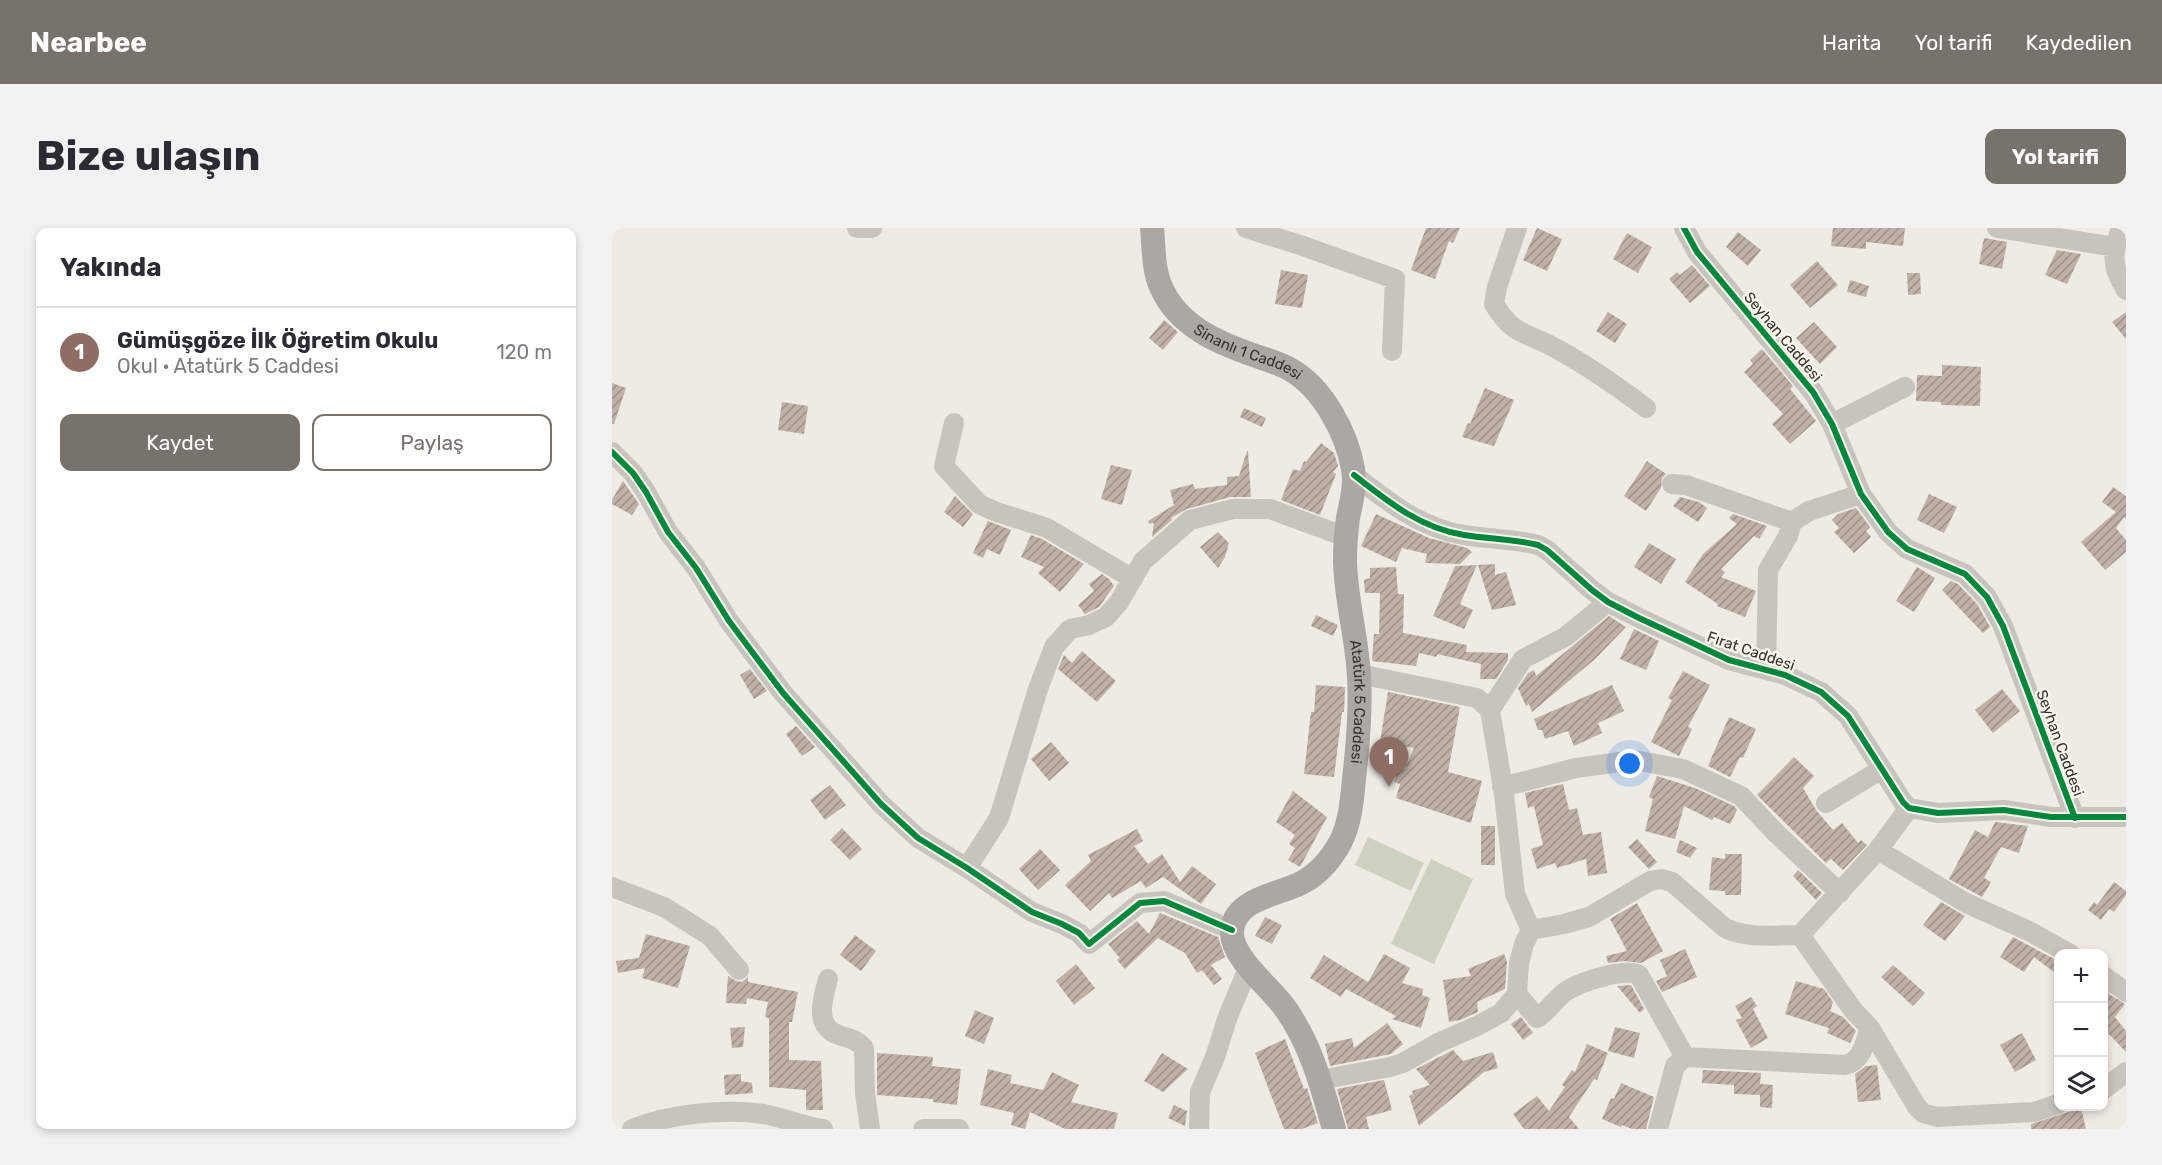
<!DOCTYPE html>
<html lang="tr">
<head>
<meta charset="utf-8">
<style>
	body { margin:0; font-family:Rubik,sans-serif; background:#f2f2f3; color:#2b2b33 }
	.controls { position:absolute; right:18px; bottom:18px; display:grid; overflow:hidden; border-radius:12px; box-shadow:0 3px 9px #0003 }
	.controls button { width:54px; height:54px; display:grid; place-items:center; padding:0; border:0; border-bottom:2px solid #e1e1e2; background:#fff; color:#2b2b33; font:30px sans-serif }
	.you { position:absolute; left:1018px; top:536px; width:21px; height:21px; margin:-15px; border:4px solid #fff; border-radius:50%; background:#1a73e8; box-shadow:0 0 0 9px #1a73e833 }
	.badge { display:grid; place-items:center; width:39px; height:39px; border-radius:50%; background:#77726c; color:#fff; font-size:20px; font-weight:700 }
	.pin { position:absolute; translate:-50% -50px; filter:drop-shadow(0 2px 3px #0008) }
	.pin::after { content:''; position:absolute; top:32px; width:21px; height:18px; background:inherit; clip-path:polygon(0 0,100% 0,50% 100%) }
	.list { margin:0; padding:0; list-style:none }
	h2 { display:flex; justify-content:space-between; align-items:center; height:78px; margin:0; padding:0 24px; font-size:26px }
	h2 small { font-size:20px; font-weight:400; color:#7c7c81 }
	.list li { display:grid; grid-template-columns:39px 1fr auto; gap:18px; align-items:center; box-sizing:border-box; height:90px; padding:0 24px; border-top:2px solid #e1e1e2 }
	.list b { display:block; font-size:22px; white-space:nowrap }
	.list p { margin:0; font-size:20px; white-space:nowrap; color:#7c7c81 }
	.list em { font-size:20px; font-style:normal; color:#7c7c81 }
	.actions { display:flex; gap:12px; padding:18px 24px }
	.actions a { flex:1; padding:14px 0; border:2px solid #77726c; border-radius:12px; text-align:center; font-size:21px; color:#77726c }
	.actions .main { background:#77726c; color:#fff }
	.icon { flex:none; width:33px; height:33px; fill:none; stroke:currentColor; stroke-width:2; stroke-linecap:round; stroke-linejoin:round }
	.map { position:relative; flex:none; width:1514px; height:901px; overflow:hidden; border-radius:12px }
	header { display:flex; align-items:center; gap:36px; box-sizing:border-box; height:84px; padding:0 30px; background:#77726c; color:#fff }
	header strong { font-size:28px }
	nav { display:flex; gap:33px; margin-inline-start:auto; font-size:21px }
	.intro { display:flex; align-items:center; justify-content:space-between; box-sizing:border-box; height:144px; padding:0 36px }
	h1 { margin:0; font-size:42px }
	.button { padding:15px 27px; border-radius:12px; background:#77726c; color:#fff; font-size:21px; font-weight:700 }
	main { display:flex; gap:36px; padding:0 36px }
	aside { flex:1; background:#fff; border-radius:12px; box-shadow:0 3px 9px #0003 }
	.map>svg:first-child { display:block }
	.park { fill:#cdd2c0 }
	.building { fill:url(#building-hatch) }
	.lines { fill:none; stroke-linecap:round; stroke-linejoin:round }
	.minor { stroke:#c7c3bd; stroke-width:20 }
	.major { stroke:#aca7a2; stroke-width:24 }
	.cycleway-casing { stroke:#f9f5ed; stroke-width:10 }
	.cycleway { stroke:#00873e; stroke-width:6 }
	.labels { text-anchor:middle; stroke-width:5; stroke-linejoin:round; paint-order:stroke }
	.street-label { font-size:15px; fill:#37312c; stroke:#f9f5ed }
</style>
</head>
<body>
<header>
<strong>Nearbee</strong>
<nav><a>Harita</a><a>Yol tarifi</a><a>Kaydedilen</a></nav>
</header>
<div class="intro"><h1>Bize ulaşın</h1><a class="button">Yol tarifi</a></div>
<main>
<aside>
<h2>Yakında<small></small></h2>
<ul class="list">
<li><span class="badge" style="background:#8d6e63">1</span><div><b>Gümüşgöze İlk Öğretim Okulu</b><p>Okul · Atatürk 5 Caddesi</p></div><em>120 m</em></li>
</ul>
<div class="actions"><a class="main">Kaydet</a><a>Paylaş</a></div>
</aside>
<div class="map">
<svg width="1514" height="901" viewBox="0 0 1514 901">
	<defs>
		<pattern id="building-hatch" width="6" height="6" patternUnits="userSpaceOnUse" patternTransform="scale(1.5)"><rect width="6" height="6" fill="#bfb1a8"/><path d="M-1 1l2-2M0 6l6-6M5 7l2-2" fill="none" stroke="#9c9189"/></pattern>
	</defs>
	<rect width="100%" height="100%" fill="#eeeae4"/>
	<path class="park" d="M756,609L812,635L799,663L743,637Z
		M819,631L861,651L822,736L779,716Z"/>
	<path class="building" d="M814,0H848L841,15L837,13L823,51L799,42Z
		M925,0L950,11L935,43L911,32Z
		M1221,0H1293L1291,18L1254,14V21L1219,18Z
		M1126,4L1149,22L1136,38L1114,19Z
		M1015,5L1040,19L1026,45L1001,31Z
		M1372,10L1395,14L1390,41L1367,36Z
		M1445,22L1469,26L1455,56L1433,47Z
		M1205,33L1226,57L1198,80L1178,57Z
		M1080,37L1098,58L1078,75L1057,51L1065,44L1068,47Z
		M669,42L696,47L690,80L663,76Z
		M1295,45H1308L1309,66L1296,67Z
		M1238,52L1257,58L1254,69L1235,64Z
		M996,84L1015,96L1003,115L984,103Z
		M1514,84V111L1500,94Z
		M552,92L566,104L551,122L537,110Z
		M1202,94L1225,119L1208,136L1184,110Z
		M1150,121L1181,158L1178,161L1204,193L1178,216L1160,196L1171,186L1132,144L1141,136L1138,132Z
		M1330,137L1369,139L1368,178L1329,177V174L1304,173L1305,147L1330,148Z
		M0,155L14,160L2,196H0Z
		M873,160L902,172L882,218L850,209L856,195L858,196Z
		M170,174L196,178L192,206L166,202Z
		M632,180L654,190L650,199L628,189Z
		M709,215L722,225L726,238L721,244L724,246L708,287L669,272L681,241L688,243L692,233L694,234Z
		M635,223H636L639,269H618L575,281L559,290L560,292L540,309L542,295L537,296L536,293L562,277L558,262L581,256L583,261L615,257V249L627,248Z
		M1035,233L1054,246L1050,250L1049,260L1034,283L1012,268Z
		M499,237L520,242L510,277L489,271Z
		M11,253L27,276L20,287L0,276V272Z
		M1501,259L1514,268V291L1512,289L1504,300L1514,312V324L1493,342L1469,314L1504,284L1490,274Z
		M1317,266L1345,279L1332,305L1305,292Z
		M343,268L361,286L351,299L332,284Z
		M1068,269L1087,274L1095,280L1086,294L1061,278Z
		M1244,280L1258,299L1254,303L1259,309L1242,325L1222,304L1227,300L1220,292L1226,286Z
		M764,286L817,310L855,320L860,324L848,336L813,335L815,326L790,320L784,334L749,318Z
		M1121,286L1155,298L1147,311L1142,308L1109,341L1113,344L1109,349L1144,363L1133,389L1105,378L1106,376L1073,354L1091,326L1125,296L1117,290Z
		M376,293L399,302L388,327L375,321L371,330L361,325Z
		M606,304L617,315L613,329L606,340L588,319Z
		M419,307L430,311L472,336L448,364L426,345L432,339L409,329Z
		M1037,315L1064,331L1049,356L1022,339Z
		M883,336V347L894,344L904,377L880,382L866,337Z
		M865,337L848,376L861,382L852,401L821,388L843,338Z
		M784,339L786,366H792L791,405L855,417L854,424L896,425V432L884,451H868L869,436L825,426V429L807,425L804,438L760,433L762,406H767L768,365H753L752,352L758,350V340Z
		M1305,339L1323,350L1302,384L1284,373Z
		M490,346L497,351L502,358L487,379L473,386L466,377L482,363L477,356Z
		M1339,353L1346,356L1365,376L1378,399L1371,405L1330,362Z
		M704,387L726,397L721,408L699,398Z
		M997,388L1014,399L982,432L920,484L917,476L914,478L906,460L916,445L922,442L924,448Z
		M1022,401L1047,413L1034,442L1008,431Z
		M470,423L504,453L485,474L446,441L452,427L460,435Z
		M138,441L155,463L142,471L128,447Z
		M1071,443L1098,457L1076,499L1080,501L1067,528L1039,514L1060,472L1056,470Z
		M704,457L733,459L732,484H730L722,549L692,546L699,484H702Z
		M1000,457L1012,483L986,495L990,505L962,518L956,503L933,511L930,502H926L922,491Z
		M1390,461L1408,483L1381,505L1363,482Z
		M776,464L848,479L836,544L870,553L859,595L784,570L788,556L782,554L787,539L793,541L802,520L768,514Z
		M1117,489L1144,501L1131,530L1128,529L1118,549L1096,538Z
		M184,498L203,519L190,528L174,506Z
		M439,514L457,535L437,553L419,531Z
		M1182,529L1202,548L1191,560L1204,582L1221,602L1230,595L1246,615L1249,612L1255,617L1231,642L1219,631L1214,635L1145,567Z
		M1045,548L1083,560L1122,578L1125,582L1118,596L1102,589L1100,592L1072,578L1063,611L1033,603L1041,571L1037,569Z
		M951,556L957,582L965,580L971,607L989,604L995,645L976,648L974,631L945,640L943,635L925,641L919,621L931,617L922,578L916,580L913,565Z
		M218,557L234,577L213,592L198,572Z
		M681,563L715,589L688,639L676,632L683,620L677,616L683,607L664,594Z
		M1383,594L1416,598L1407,625L1389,619L1372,650L1379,654L1370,669L1337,651L1363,602L1376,609Z
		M869,598H883V637H869Z
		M230,600L250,621L238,632L218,612Z
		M525,601L531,613L522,618L536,636L550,626L568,654L580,638L604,656L589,676L551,649L534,660L529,653L500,670L497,665L478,683L453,657L479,633L476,627Z
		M1025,611L1045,634L1037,641L1016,619Z
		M1068,612L1085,620L1078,630L1064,624Z
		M428,621L448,642L426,662L407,641Z
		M1113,626H1130L1129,667H1113V663L1097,662L1100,629L1113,631Z
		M1186,642L1210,665L1204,672L1181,648Z
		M1502,654L1514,663V667L1502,684L1497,681L1489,692L1476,682L1482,674L1485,677Z
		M1329,674L1353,688L1333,713L1311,697Z
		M1025,675L1051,723L1029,735L1012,733L996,735L994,728L1015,723L998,691Z
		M548,685L606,709L613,729L599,737L610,751L602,757L590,742L585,745L573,725L546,710L513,741L505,732L508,730L496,716L525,693L537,706Z
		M653,689L670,697L660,716L643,708Z
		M34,706L78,718L66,760L30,750L33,740L6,745L4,733L27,730Z
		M243,707L264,723L249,743L228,727Z
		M1401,709L1446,733V747L1422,729L1412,744L1388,729Z
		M1073,721L1085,749L1050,764L1044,753L1055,748L1048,732Z
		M772,726L798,740L790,755L811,761L810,767L818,770L809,800L780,791L784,788L734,761L729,769L698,750L712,727L756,754Z
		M892,726L895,734L893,761L865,774L866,784L848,792L837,794L831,752L859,748L856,741Z
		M464,736L483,760L462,777L444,753Z
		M1281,737L1313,765L1301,778L1269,749Z
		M116,748L124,753L130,754L136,749V754L186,764L180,794H177V832L209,833L211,882H194V862L157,859V790L153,789L156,774L135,770L134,776L114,775Z
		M1184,753L1212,761L1221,774L1218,783L1231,789L1244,803L1238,815L1215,805L1217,800L1173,786Z
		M1019,757L1032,781L1028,785L1005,758Z
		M1491,762L1513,776L1503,789L1514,803V824L1493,802L1491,805Z
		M1139,769L1145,778L1141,781L1156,810L1139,820L1124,792L1130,790L1123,778Z
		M363,782L382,790L372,816L353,808Z
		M909,789L921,805L911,812L899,796Z
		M775,795L791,816L779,826L718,838L713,816L740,810L742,820Z
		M133,799L131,819L120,820L118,800Z
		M1003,799L1028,805L1022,830L996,823Z
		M1410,805L1424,832L1403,844L1388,817Z
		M673,811L692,861L695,860L706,895L690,901H672L643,825Z
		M975,816L996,825L985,852L982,851L957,889L967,901H912L901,886L925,868L937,883L953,859L950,857L960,842L963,844Z
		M841,822L851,833L881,824L886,840L872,844L807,898L797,868L801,866L800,863L818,857L804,841Z
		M265,825L321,829L320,838L349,841L345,877L321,874V871L265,867Z
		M550,825L576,841L551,864L532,853Z
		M1265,837L1269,872L1246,874L1243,846L1254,838Z
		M376,841L400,847L398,855L431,862L440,844L467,857L459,874L506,885L502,901H453L418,884L413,901L399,897L402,885L368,877Z
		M1091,842L1149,845L1148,856L1161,857L1160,880L1148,879V867L1122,866V857L1090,855Z
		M129,846V853L140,855L141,865L113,867L112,847Z
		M772,852L780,882L754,889L757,901H736L725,861Z
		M1009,855L1042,869L1034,901H1020L1010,897L1009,899L990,891L999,870L1002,871Z
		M562,877L575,883L573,898L556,890Z
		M1469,880L1474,901H1419V896Z"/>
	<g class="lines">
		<path class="minor" d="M245,0H260
			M634,0L691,18L783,51L780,123
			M905,0L885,59L882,76C902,109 915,104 945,121C976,138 1006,159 1034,180
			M1072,0L1085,24L1201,164L1220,196L1249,266L1276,304L1295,321L1353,346L1375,369L1391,398L1463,590
			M1385,0L1503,19
			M1509,0C1500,25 1499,39 1514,62
			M342,195L332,238L367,276L382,283L435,300L521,351
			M1220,196L1293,159
			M0,224L21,245L34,264L56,304L84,340L117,393L171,465L269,576L306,610L355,640L420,684L450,696L467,705L477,716L528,675L552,673L620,702
			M742,247C775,273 808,300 852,307C876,311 902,311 926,317L935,322L980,362L996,374L1025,389L1117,432L1173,447L1209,464L1236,488L1291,574L1297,580L1326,585L1392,582L1439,589H1514
			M1060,256L1074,257L1180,294
			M1154,442L1156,342L1176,308L1180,294L1197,283L1249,266
			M878,482L911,431L953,409L996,374
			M890,559L964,540L1022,532L1071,541L1129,568L1165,606L1228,665
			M1214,575L1270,541
			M1266,622L1354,675L1417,703L1458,726
			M355,640L387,590L426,461L442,419L458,401L477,397L494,389L507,374L531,333L578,292L621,281H658L734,309
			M0,659L52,679L98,708L127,742
			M919,702L952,696L977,689L1038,653L1049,651L1060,654L1113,700C1135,711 1163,707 1188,707L1266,622L1297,580
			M1188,707L1241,782L1258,800L1305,879L1311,885L1325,889L1422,884L1446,876
			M1492,748L1514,764
			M216,751C212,767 202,794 222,805C234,811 241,808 252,820L253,865L258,901
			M905,766L925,790C938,782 945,768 956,762C969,754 1014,739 1027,747L1073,829L1063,838L1046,901
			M1073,829L1233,837C1250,834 1253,814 1258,800
			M708,852L778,839L791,835L826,815L865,798L889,785L905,766L907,735L912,716L919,702L903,666L892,566L878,482L865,470L747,446
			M1492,861L1514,844
			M20,901C56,886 113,880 152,886C172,890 191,898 211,901
			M311,901H347
			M587,901L588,864L603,829L616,788L637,738"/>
		<path class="major" id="s1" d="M540,0C542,20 541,41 549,59C566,98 606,115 644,128C655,132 668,135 679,142C711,160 735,206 741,241C744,258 739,274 736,290C734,304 733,319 733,334C734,372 745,410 747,448C749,482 746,517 742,551C740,573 738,596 728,615C719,631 708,645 691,654C668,667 620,670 620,705C620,730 659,760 673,780C699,816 710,859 722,901"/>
		<defs>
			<path id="cycleway" d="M1072,0L1085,24L1201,164L1220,196L1249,266L1276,304L1295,321L1353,346L1375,369L1391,398L1463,590
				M0,224L21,245L34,264L56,304L84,340L117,393L171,465L269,576L306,610L355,640L420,684L450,696L467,705L477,716L528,675L552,673L620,702
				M742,247C775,273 808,300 852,307C876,311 902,311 926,317L935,322L980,362L996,374L1025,389L1117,432L1173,447L1209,464L1236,488L1291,574L1297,580L1326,585L1392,582L1439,589H1514"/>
		</defs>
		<use href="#cycleway" class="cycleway-casing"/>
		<use href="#cycleway" class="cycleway"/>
	</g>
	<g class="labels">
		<g class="street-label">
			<text transform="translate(1171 109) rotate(50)" y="5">Seyhan Caddesi</text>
			<text dy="5" stroke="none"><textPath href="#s1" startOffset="172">Sinanlı 1 Caddesi</textPath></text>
			<text transform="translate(1139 423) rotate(19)" y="5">Fırat Caddesi</text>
			<text dy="5" stroke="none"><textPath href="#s1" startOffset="573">Atatürk 5 Caddesi</textPath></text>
			<text transform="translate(1448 515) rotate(70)" y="5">Seyhan Caddesi</text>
		</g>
	</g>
</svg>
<div class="controls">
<button>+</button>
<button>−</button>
<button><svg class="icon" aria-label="layers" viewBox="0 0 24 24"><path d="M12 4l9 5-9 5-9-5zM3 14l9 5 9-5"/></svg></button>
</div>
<div class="you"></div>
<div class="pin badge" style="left:777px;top:559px;background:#8d6e63">1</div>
</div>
</main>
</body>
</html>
